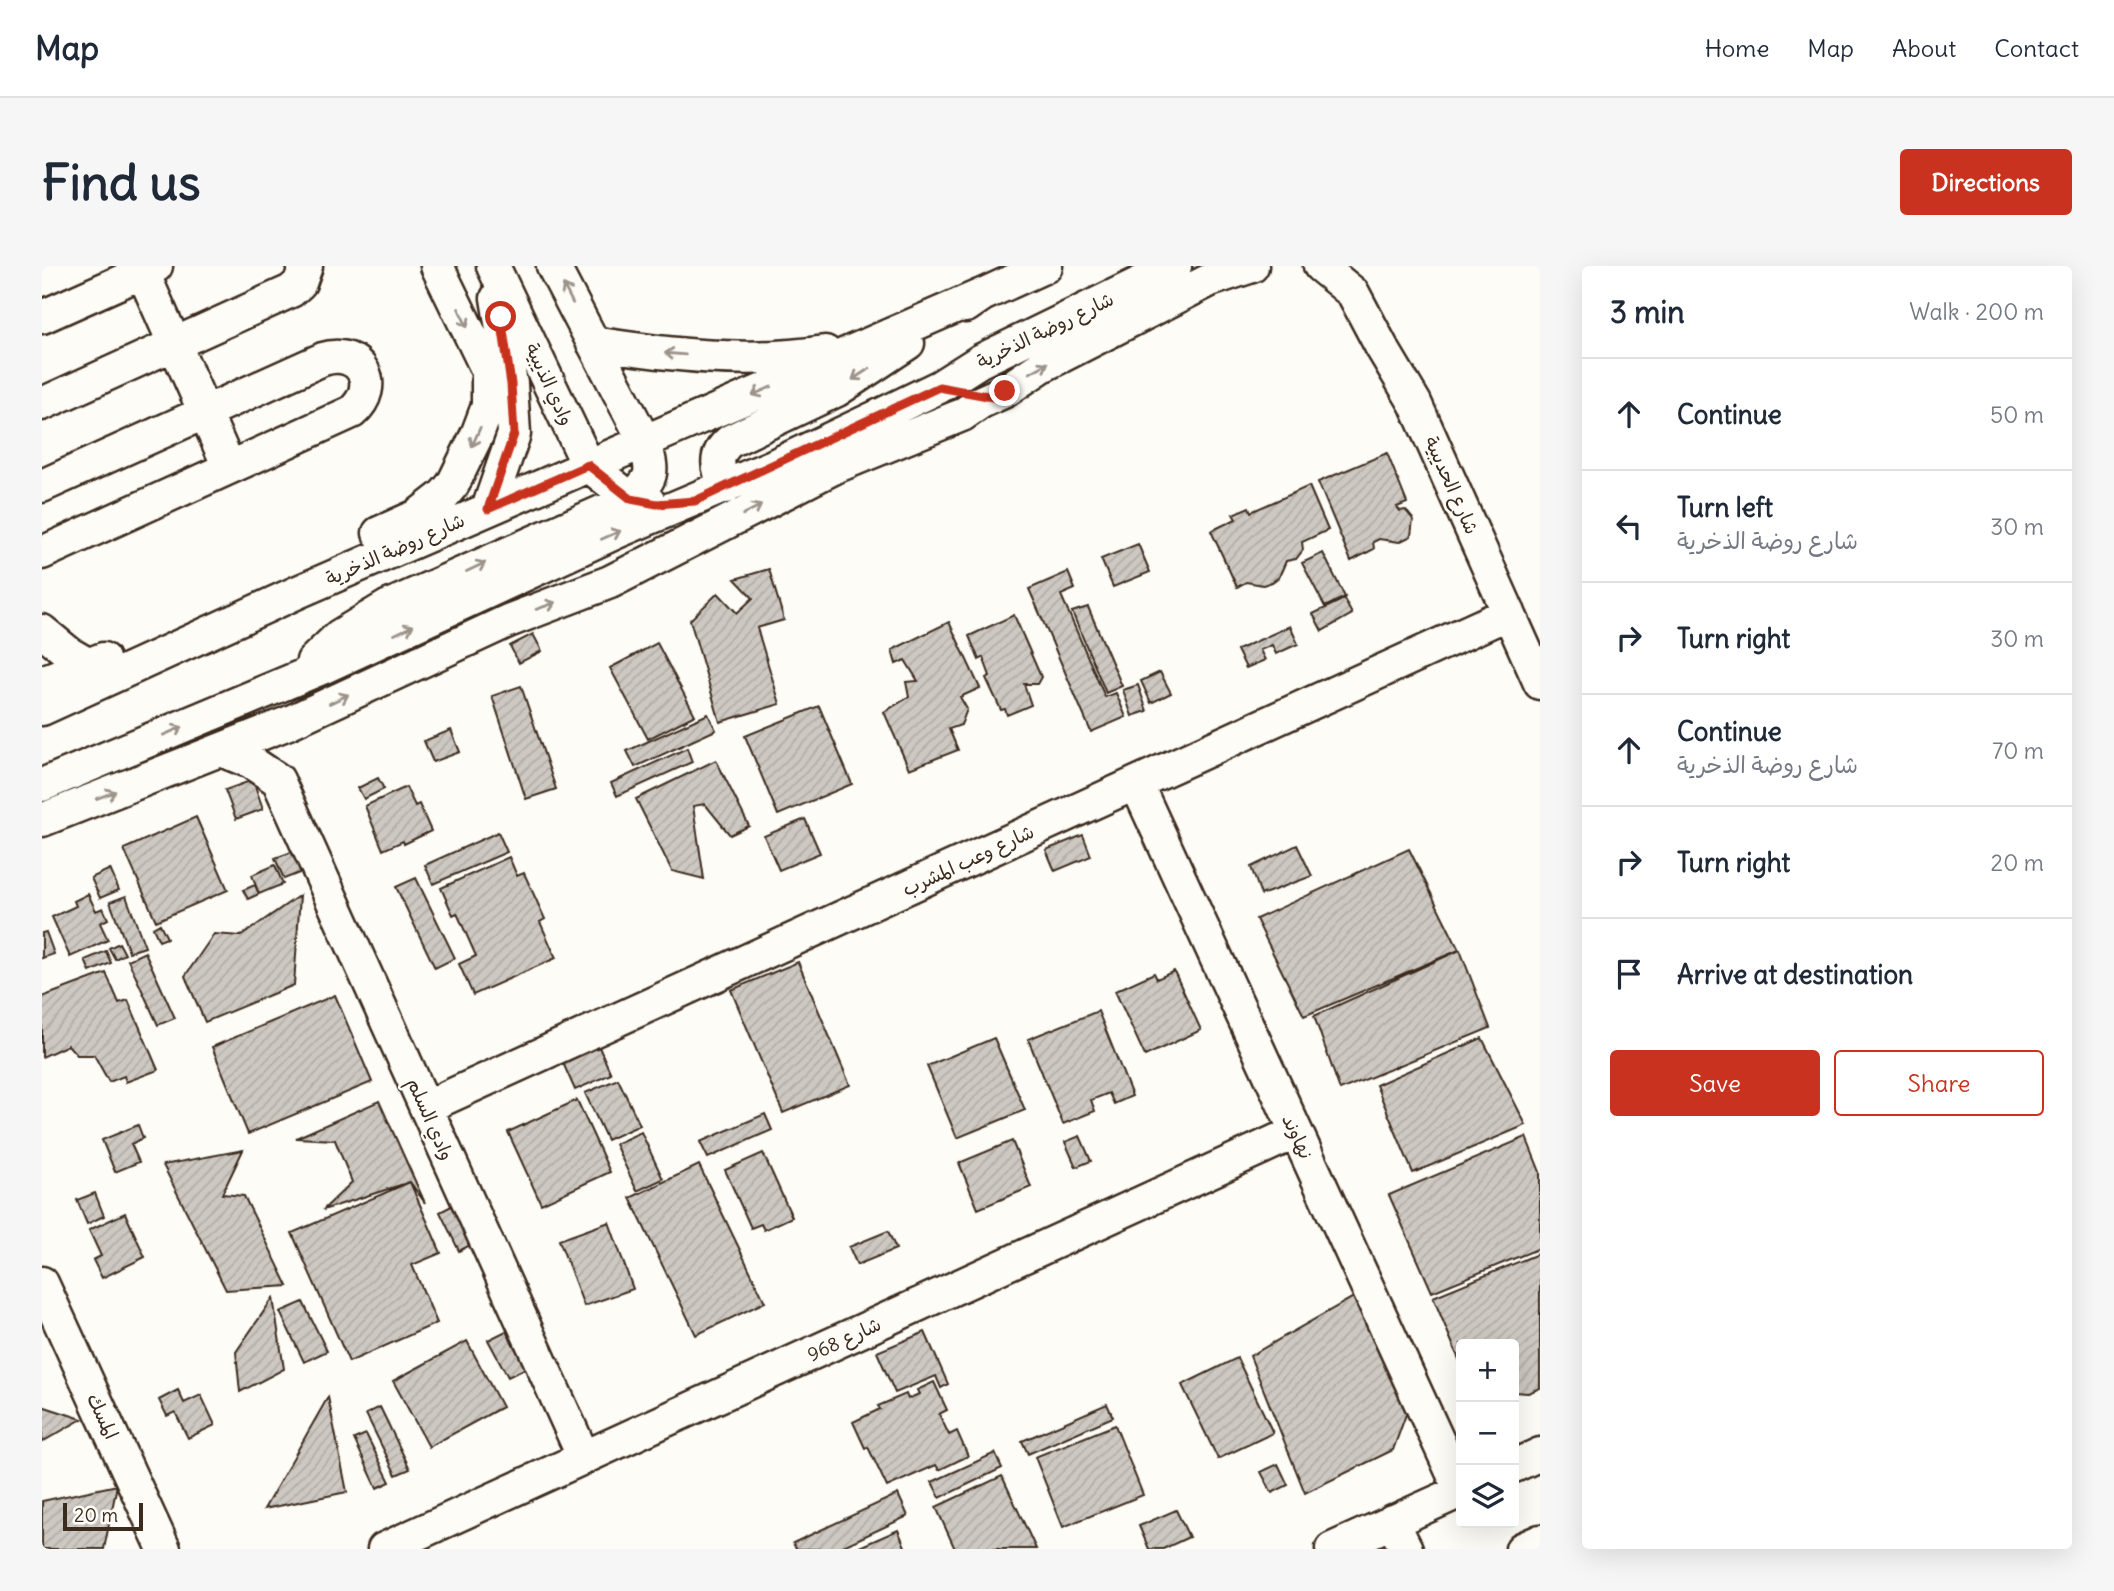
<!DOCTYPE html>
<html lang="en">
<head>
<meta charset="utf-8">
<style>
	body { margin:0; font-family:Delius,"Playpen Sans Arabic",sans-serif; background:#f6f6f7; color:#1f2937 }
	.controls { position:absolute; right:21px; bottom:21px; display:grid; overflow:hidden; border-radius:7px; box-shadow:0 7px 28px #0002 }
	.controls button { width:63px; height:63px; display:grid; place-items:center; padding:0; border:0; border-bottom:2px solid #e0e1e3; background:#fff; color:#1f2937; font:35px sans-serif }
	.scale { position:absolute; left:21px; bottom:18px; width:80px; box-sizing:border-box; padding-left:7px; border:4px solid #3b2a1e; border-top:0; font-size:19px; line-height:24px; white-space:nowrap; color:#3b2a1e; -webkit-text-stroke:5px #fdfcf7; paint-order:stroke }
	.stop { position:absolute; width:21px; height:21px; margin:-16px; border:5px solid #c8321e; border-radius:50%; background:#fff }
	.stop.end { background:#c8321e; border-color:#fff; box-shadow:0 2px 7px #0008 }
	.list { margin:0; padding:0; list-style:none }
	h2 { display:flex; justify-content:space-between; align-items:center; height:91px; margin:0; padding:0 28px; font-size:30px }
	h2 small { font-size:23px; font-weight:400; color:#747a83 }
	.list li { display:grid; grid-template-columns:46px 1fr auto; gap:21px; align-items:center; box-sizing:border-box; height:112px; padding:0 28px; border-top:2px solid #e0e1e3 }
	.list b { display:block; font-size:26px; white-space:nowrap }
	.list p { margin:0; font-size:23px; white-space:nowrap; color:#747a83 }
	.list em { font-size:23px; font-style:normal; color:#747a83 }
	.actions { display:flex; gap:14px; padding:21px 28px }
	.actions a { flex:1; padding:16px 0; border:2px solid #c8321e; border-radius:7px; text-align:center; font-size:24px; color:#c8321e }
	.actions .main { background:#c8321e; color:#fff }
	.icon { flex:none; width:38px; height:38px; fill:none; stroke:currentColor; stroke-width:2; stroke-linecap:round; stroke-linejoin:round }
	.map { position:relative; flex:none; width:1498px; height:1283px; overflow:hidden; border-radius:7px }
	header { display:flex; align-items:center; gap:42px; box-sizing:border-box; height:98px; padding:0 35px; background:#fff; border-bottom:2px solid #e0e1e3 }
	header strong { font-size:33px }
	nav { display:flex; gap:38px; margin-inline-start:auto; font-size:24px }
	.intro { display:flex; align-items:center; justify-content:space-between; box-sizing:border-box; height:168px; padding:0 42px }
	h1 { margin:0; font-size:49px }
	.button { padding:18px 32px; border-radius:7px; background:#c8321e; color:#fff; font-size:24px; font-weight:700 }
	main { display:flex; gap:42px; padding:0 42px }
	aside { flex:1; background:#fff; border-radius:7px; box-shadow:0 7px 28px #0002 }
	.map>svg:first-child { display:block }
	.building { fill:url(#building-hatch); stroke:#3b2a1e; stroke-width:2 }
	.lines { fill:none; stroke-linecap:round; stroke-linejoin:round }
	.minor-casing { stroke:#3b2a1e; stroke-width:37 }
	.minor { stroke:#fdfcf7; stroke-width:32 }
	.oneway { stroke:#9c938a }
	.route { stroke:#c8321e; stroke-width:9 }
	.labels { text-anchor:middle; stroke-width:5; stroke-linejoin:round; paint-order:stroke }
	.street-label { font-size:19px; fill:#3b2a1e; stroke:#fdfcf7 }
</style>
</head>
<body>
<header>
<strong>Map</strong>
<nav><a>Home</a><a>Map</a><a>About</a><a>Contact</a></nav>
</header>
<div class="intro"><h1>Find us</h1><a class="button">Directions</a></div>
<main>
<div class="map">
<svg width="1498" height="1283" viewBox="0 0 1498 1283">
	<defs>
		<pattern id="building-hatch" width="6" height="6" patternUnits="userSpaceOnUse" patternTransform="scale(1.75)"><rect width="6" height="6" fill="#cdc8c2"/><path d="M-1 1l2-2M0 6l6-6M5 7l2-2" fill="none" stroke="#b1aca6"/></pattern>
	</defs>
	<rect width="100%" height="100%" fill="#fdfcf7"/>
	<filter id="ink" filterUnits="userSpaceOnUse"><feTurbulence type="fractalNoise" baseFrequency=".0143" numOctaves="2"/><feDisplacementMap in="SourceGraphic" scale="14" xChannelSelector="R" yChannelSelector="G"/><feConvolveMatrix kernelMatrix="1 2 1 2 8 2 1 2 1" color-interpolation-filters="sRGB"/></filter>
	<g filter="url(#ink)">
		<path class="building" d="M1345,187L1365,237L1355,241L1358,245L1363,244L1366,247L1371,253L1369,270L1357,276L1337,273L1331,276L1332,283L1309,295L1276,216Z
			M1267,220L1286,264L1260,276L1261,284L1254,293L1244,295L1237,311L1230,316L1221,319L1204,316L1195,321L1169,265L1194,253L1191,248L1207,241L1209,246Z
			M1096,278L1108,306L1071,321L1059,293Z
			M1281,287L1303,331L1283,341L1260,297Z
			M727,303L742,354L715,362L738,438L678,456L648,354L676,327L695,347L711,332L693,313Z
			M1026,306L1033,323L1019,329L1063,431L1074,427L1084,451L1049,466L987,323Z
			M1302,333L1310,348L1280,365L1271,348Z
			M1046,341L1080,420L1064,427L1030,346Z
			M972,349L999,411L995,418H982L989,439L965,449L963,443L959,444L944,412L948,410L941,391L937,394L927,370Z
			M907,356L938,422L918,431L925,443L919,459L907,463L916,484L867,503L842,446L867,431L864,416L876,415L863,394L854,398L850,384Z
			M1248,360L1256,378L1234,388L1230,379L1218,384L1223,394L1204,402L1195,384Z
			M491,368L500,385L477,397L468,380Z
			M615,377L653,449L606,473L568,402Z
			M1118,406L1129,427L1109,437L1099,415Z
			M1096,419L1105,445L1090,450L1081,424Z
			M479,420L514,523L484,533L450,430Z
			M777,440L810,518L736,549L703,470Z
			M666,448L674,464L593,501L585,485Z
			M409,464L418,486L391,496L382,475Z
			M645,482L650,496L575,530L569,517Z
			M674,494L707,560L688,569L663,538L651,540L662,613L630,605L594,533Z
			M336,512L342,523L322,533L316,522Z
			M211,514L221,543L194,553L183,524Z
			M364,521L373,540L377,538L389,565L362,578L361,575L341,584L323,540Z
			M154,551L186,624L114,655L82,583Z
			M763,553L778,587L737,604L722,570Z
			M456,566L465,586L391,618L383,599Z
			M1041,569L1049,590L1013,605L1004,584Z
			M1255,579L1270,610L1219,629L1209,601Z
			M1367,583L1417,684L1262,750L1214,653Z
			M252,585L260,606L242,613L233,592Z
			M467,591L475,610L482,607L503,653L498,656L514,692L431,729L417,698L434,690L415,647L411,649L399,622Z
			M233,599L241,618L217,628L210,609Z
			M68,603L77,624L58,632L49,612Z
			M374,612L413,692L393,702L354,621Z
			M213,619L217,628L206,633L201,624Z
			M46,628L54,645L61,642L66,653L58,657L66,674L28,691L10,651L34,640L32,635Z
			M258,629L252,719L163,756L143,710L172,668L199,670Z
			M84,630L103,681L87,686L68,636Z
			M118,658L125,672L117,675L111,662Z
			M4,666L12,688L0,692V667Z
			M77,677L83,688L73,693L67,682Z
			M1418,684L1448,762L1298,824L1272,750Z
			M64,685L69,697L48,706L43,694Z
			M103,686L133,752L116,759L86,694Z
			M756,696L808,819L741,847L689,724Z
			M1132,705L1159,764L1103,790L1073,725L1112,707L1115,713Z
			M64,707L77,737L86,734L116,804L84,816L82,810L67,816L52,789H35L26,779L0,791V731Z
			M293,729L330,816L206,868L170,781Z
			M1056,745L1090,830L1072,838L1067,827L1049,834L1053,845L1021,858L986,773Z
			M553,772L569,808L533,824L517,788Z
			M952,772L983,844L915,872L885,800Z
			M1440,772L1484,859L1371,907L1334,819Z
			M576,813L598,859L565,874L543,827Z
			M535,834L568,906L499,938L466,866Z
			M337,835L383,937L368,916L281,944L310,916L293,874L254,872Z
			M723,848L730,864L666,892L658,876Z
			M96,859L101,872L89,878L97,896L73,906L60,874Z
			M599,866L621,913L595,925L573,878Z
			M1038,870L1049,895L1034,901L1023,876Z
			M1484,871L1498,906V982L1390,1026L1347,929Z
			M970,875L989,921L936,943L917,897Z
			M201,884L180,928L202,930L246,1020L184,1024L121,899Z
			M721,887L750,951L722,964L719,958L709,962L683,904Z
			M657,899L723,1036L654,1069L588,932Z
			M368,916L399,987L370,999L395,1057L307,1096L250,967Z
			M53,927L62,950L45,958L35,934Z
			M417,936L436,975L417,985L398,946Z
			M83,947L103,991L60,1012L51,994L59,990L47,964Z
			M567,956L591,1023L542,1040L517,974Z
			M846,965L854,983L815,999L807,981Z
			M1498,987V1122L1486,1127L1472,1126V1078H1419V1098L1391,1031Z
			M1317,1028L1367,1140L1351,1184L1263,1227L1208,1090Z
			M231,1032L242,1103L198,1126L194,1086Z
			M261,1036L285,1085L262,1096L238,1046Z
			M464,1065L484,1102L466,1111L446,1074Z
			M883,1066L906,1118L899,1122L894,1110L853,1127L835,1086Z
			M425,1075L460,1141L387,1181L351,1115Z
			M1195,1092L1231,1167L1176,1193L1140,1119Z
			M892,1116L905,1144L897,1148L907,1169L915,1165L926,1190L897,1204L894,1199L845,1221L826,1181L823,1182L811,1156L838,1143L836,1140L864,1128L866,1133L877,1128L875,1124Z
			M136,1124L142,1137L159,1129L173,1159L146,1172L133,1146L125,1150L117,1134Z
			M286,1131L305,1226L222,1243Z
			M1065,1138L1071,1151L986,1188L980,1175Z
			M0,1140L40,1153L0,1176Z
			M338,1141L368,1203L354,1209L324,1148Z
			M1073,1159L1101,1229L1021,1261L993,1191Z
			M324,1168L348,1216L335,1222L312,1173Z
			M953,1187L960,1202L898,1232L890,1216Z
			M1236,1198L1246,1219L1230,1227L1219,1206Z
			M960,1210L994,1283H913L894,1241Z
			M75,1219L62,1283H0V1235Z
			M856,1228L866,1250L795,1283H754L751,1277Z
			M1134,1244L1147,1271L1121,1283H1107L1097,1260Z
			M856,1264L864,1283H813Z"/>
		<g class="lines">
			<defs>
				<path id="minor" d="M98,0L187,201
					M451,0L546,199L589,233L607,236
					M1278,0L1311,27L1339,80L1373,137L1498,417
					M924,40L940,29L1004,0
					M0,51L114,0
					M551,77C629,89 705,98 783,86
					M0,138L249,25L258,17L264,0
					M0,220L281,93C319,81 340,120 310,146L0,287
					M684,221C675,203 671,189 688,175L795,124L866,77
					M446,243L472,168L469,118L455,32
					M337,267L375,250L401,230L411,218L435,169L446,140V105L395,0
					M0,365L28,388L47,399
					M271,395L297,370L345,341L589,233C613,209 611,208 603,176L511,0
					M0,416L61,393
					M0,443L256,326L940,29
					M179,484L209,496L236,514L542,1192
					M1094,517L1419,1225
					M0,519L282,401L577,265L731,200L845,146L897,121L938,95L1133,0
					M0,554L246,457L466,355L568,316L793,201L920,149L939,136L963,125L1000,100L1168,14L1210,0
					M384,841L1467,347
					M0,1017L122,1283
					M1472,1200L1498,1188
					M1350,1255L1364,1283
					M342,1283L1254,866
					M1290,1283L1419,1225
					M1480,1283L1498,1275"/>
			</defs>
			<use href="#minor" class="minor-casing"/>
			<use href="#minor" class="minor"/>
		</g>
		<defs><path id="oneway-shaft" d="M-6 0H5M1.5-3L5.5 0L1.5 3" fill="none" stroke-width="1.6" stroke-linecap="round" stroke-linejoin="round" transform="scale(1.75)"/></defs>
		<g class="oneway">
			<use href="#oneway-shaft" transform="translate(526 28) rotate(-117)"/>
			<use href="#oneway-shaft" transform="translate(421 52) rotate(65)"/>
			<use href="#oneway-shaft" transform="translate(633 88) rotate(-175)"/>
			<use href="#oneway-shaft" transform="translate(997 102) rotate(-29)"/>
			<use href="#oneway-shaft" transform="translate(819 108) rotate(147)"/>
			<use href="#oneway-shaft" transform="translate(720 125) rotate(156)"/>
			<use href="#oneway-shaft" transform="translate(434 171) rotate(114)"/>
			<use href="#oneway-shaft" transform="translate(710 244) rotate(-27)"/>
			<use href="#oneway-shaft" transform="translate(569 269) rotate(-24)"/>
			<use href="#oneway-shaft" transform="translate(434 301) rotate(-25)"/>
			<use href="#oneway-shaft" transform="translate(504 340) rotate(-19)"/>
			<use href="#oneway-shaft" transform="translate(362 364) rotate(-25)"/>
			<use href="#oneway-shaft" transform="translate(297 433) rotate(-25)"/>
			<use href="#oneway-shaft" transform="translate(131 465) rotate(-23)"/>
			<use href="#oneway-shaft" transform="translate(64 529) rotate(-21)"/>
		</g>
	</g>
	<g class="lines" filter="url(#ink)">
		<path class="route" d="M459,51L469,118L472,168L446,243L546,199L589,233L615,238L653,235L897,121L951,131L963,125"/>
	</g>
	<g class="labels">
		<g class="street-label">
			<text transform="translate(1003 64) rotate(-26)" y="7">شارع روضة الذخرية</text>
			<text transform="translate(508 118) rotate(65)" y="7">وادي الذيبية</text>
			<text transform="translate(1410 219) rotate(66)" y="7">شارع الحديبية</text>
			<text transform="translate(353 283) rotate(-24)" y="7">شارع روضة الذخرية</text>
			<text transform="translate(926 594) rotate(-25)" y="7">شارع وعب المشرب</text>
			<text transform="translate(389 853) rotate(66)" y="7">وادي السلم</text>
			<text transform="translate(1256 871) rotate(65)" y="7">نهاوند</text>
			<text transform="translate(802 1073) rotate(-25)" y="7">شارع 968</text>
			<text transform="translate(61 1150) rotate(65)" y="7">المسك</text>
		</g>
	</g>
</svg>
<div class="controls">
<button>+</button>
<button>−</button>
<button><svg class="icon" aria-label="layers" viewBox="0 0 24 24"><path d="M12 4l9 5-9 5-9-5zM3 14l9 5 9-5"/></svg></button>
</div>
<div class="scale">20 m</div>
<div class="stop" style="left:459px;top:51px"></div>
<div class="stop end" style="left:963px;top:125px"></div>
</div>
<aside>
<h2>3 min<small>Walk · 200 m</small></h2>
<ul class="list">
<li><svg class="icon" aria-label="ahead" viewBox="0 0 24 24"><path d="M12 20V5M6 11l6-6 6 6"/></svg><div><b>Continue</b></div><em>50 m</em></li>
<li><svg class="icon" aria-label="left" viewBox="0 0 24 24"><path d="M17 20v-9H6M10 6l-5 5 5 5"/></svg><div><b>Turn left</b><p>شارع روضة الذخرية</p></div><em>30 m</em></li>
<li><svg class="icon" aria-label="right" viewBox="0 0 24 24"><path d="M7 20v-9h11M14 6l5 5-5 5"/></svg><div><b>Turn right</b></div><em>30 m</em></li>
<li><svg class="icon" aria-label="ahead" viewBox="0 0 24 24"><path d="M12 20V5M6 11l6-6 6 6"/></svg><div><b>Continue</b><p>شارع روضة الذخرية</p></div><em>70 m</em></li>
<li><svg class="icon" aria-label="right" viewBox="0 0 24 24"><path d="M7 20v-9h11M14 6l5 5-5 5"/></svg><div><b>Turn right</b></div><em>20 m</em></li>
<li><svg class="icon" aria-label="arrive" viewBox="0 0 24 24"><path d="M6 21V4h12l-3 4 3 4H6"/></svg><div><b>Arrive at destination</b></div></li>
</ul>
<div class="actions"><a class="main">Save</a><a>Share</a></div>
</aside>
</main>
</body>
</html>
